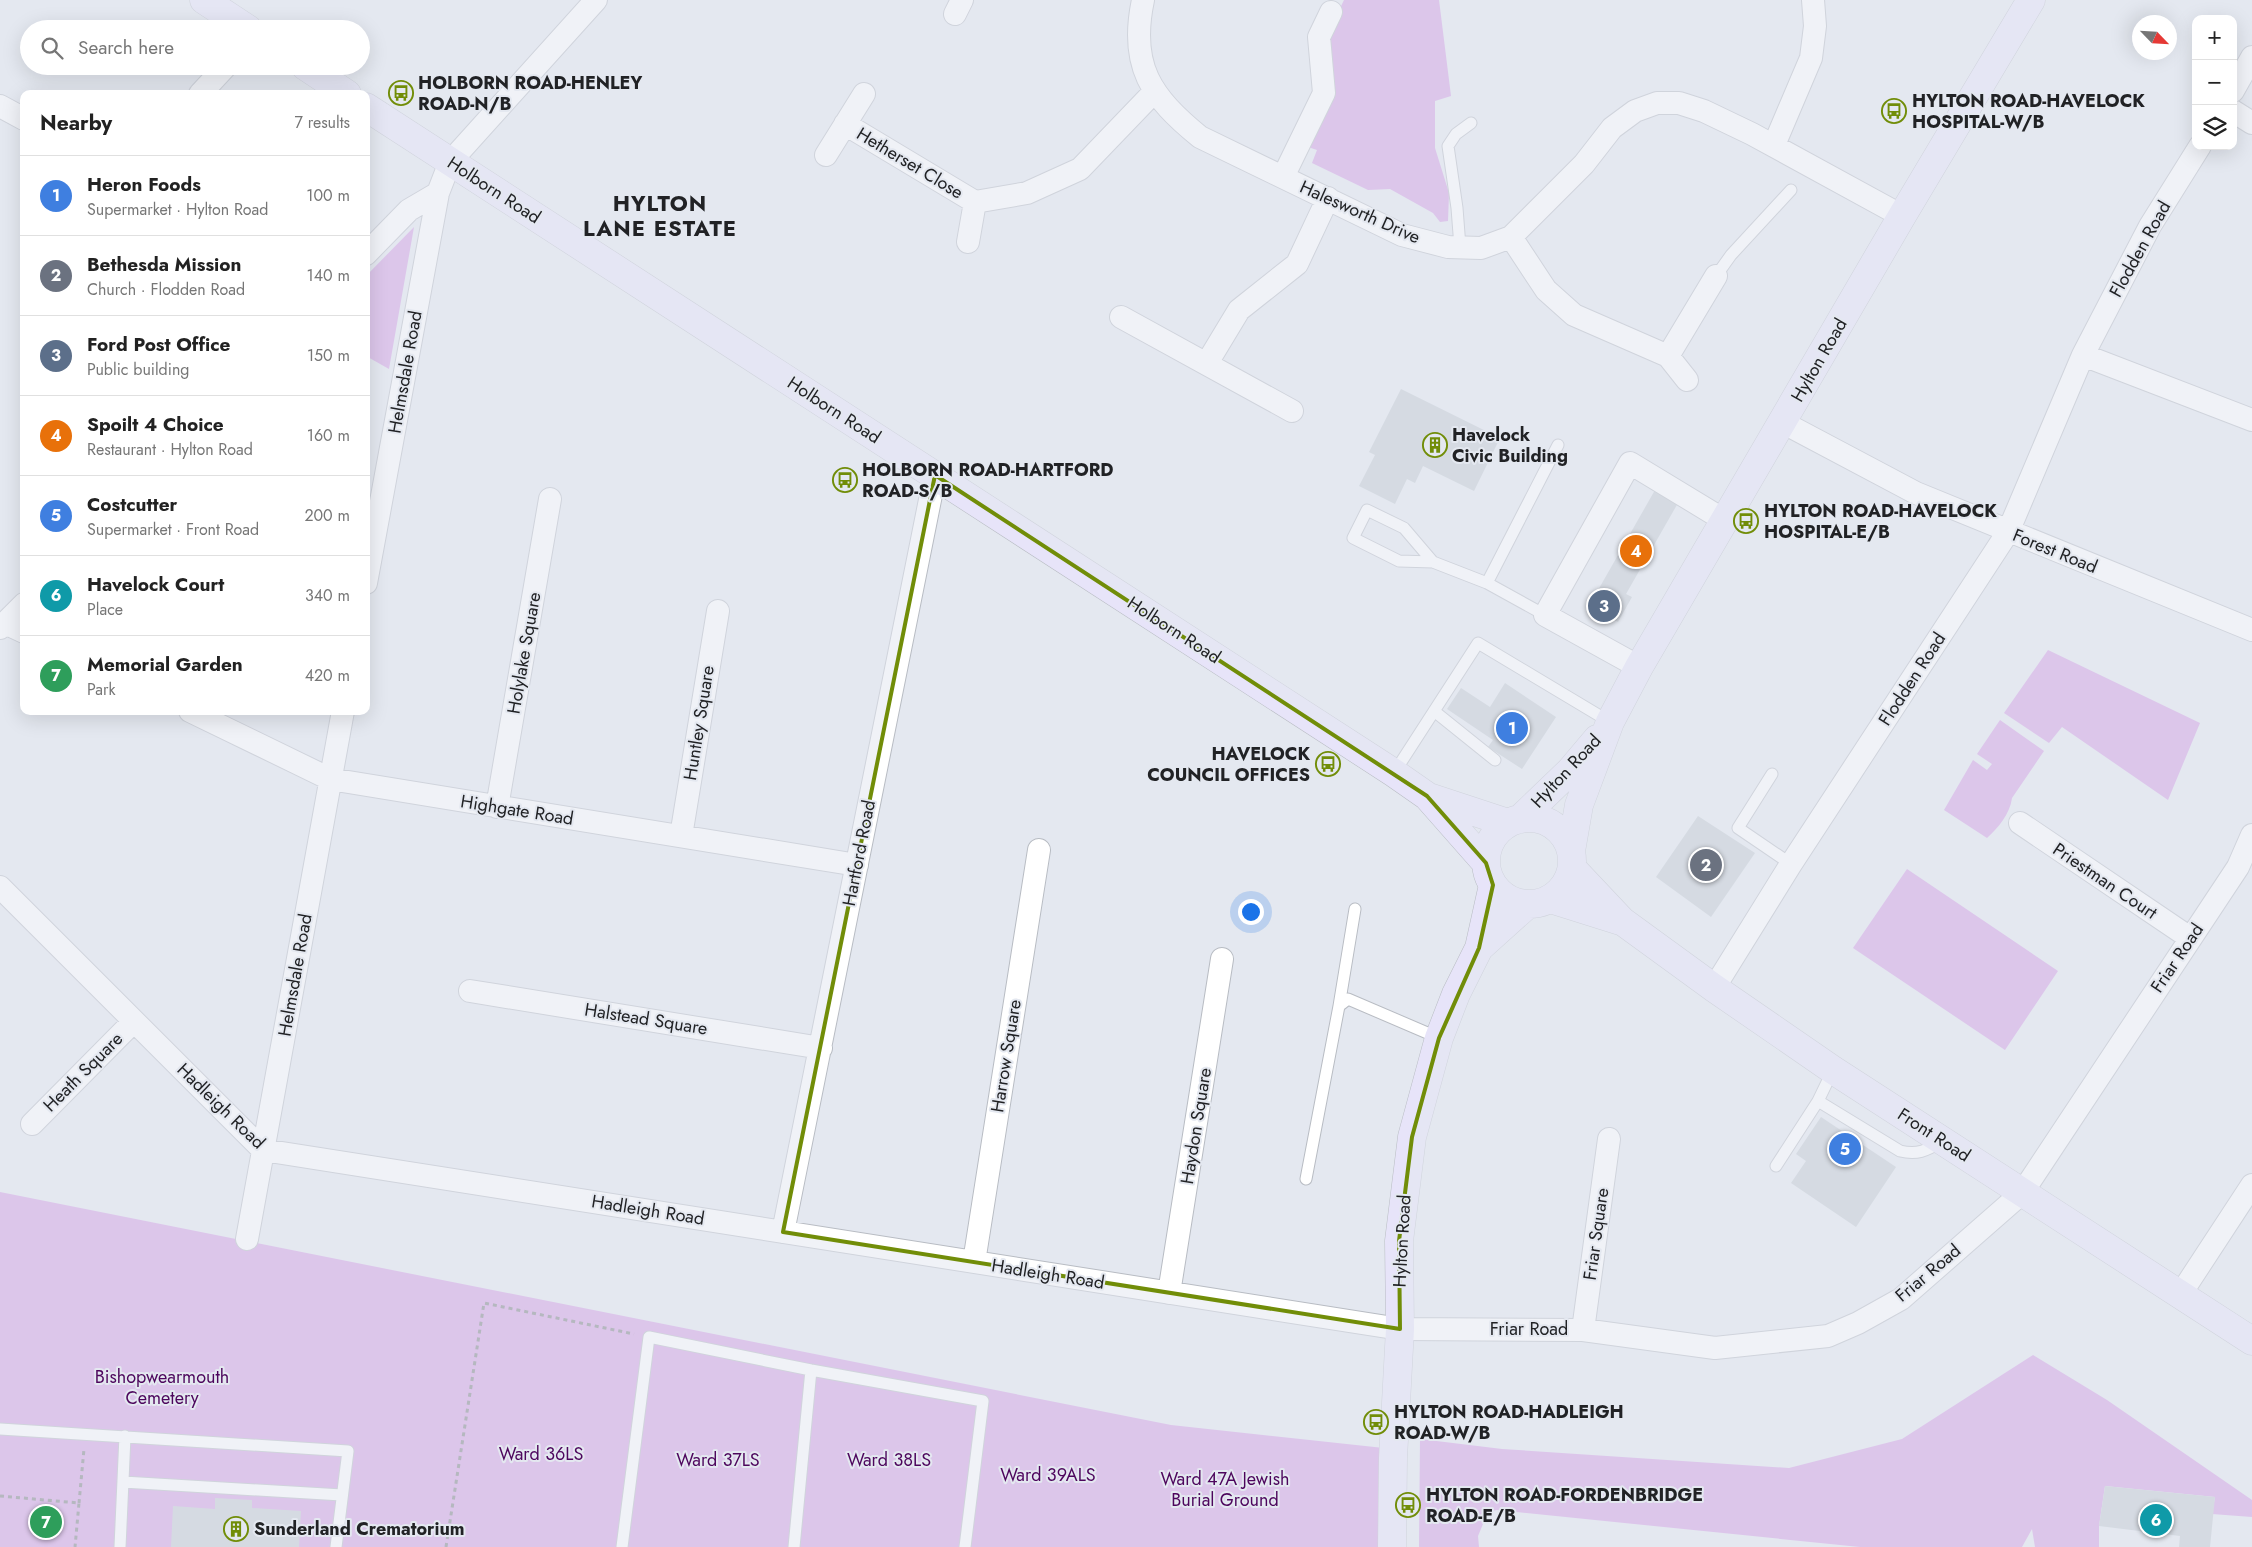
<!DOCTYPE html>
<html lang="en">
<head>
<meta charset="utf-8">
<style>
	body { margin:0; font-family:Jost,sans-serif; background:#f6f6f6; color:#222 }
	.controls { position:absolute; right:15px; top:15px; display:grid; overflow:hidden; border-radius:10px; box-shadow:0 5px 20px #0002 }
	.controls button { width:45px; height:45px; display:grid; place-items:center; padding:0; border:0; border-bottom:1px solid #e0e0e0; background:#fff; color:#222; font:25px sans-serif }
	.compass { position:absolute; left:2132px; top:15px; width:45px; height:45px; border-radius:50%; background:#fff; box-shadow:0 5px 20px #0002; rotate:115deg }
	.you { position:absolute; left:1250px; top:911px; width:18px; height:18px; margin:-12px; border:4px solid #fff; border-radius:50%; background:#1a73e8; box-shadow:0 0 0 8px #1a73e833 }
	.badge { display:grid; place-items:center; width:32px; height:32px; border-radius:50%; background:#718d08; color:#fff; font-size:16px; font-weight:700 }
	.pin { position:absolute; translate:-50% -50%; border:2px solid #fff; box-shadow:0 1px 5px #0006 }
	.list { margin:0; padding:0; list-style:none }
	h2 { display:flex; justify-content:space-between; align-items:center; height:65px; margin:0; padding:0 20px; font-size:21px }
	h2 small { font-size:16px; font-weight:400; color:#767676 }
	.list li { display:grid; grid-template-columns:32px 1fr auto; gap:15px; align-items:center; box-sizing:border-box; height:80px; padding:0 20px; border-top:1px solid #e0e0e0 }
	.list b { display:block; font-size:19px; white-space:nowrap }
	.list p { margin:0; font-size:16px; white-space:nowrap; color:#767676 }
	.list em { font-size:16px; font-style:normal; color:#767676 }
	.icon { flex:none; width:28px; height:28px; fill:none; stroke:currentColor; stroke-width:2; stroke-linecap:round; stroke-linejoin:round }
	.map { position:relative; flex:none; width:2252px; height:1547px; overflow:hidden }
	.search { position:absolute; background:#fff; box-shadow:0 5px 20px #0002; left:20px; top:20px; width:350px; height:55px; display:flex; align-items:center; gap:12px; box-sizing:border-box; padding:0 18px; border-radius:28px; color:#767676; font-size:19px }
	.panel { position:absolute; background:#fff; box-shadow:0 5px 20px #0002; left:20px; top:90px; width:350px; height:625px; border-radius:10px }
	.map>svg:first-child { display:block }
	.green { fill:#d39de3 }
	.building { fill:#c3cbd0 }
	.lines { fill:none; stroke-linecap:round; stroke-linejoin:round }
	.lane-casing { stroke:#b8bcc3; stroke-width:13 }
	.street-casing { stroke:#b8bcc3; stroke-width:24 }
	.secondary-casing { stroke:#b8bcc3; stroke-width:29 }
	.path { stroke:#7c7e83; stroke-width:3; stroke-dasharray:4 4; stroke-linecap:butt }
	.lane { stroke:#fff; stroke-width:11 }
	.street { stroke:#fff; stroke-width:22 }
	.secondary { stroke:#e7e4f9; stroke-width:28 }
	.marked { fill:none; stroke:#718d08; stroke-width:4; stroke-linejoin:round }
	.labels { text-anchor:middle; stroke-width:4; stroke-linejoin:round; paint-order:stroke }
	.poi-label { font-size:18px; font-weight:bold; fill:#212225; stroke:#e4e8f0; text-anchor:start }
	.street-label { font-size:18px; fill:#212225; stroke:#e4e8f0 }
	.park-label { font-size:18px; fill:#4d065d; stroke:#e4e8f0 }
	.district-label { font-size:22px; font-weight:bold; letter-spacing:1px; fill:#212225; stroke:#e4e8f0 }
</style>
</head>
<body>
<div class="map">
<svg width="2252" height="1547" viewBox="0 0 2252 1547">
	<rect width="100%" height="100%" fill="#e4e8f0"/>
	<path class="green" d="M1344,0H1439L1451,96L1435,101V148L1449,193L1448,221L1440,222L1433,213L1390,189L1368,190L1312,163L1317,150L1305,146L1333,95L1330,29Z
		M414,227L389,369L366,356V276Z
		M2048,650L2200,723L2168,800L2062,727L2049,743L2004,713Z
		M2000,720L2044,751L2012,798C2010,814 1998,828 1987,838L1944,810L1973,760L1987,770L1992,764L1977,754Z
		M1907,869L2058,971L2005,1050L1853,948Z
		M0,1192L1171,1425L1393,1449L1392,1547H0Z
		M2033,1355L2107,1400L2252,1500V1517L2212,1514L2215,1497L2105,1486L2099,1526V1547H2035L2032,1529L2022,1547H1860L1497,1510L1488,1512L1478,1536L1479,1547H1419L1420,1439L1502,1449L1789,1468L1902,1439Z"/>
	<path class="building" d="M1401,389L1500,438L1474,491L1423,466L1415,483L1407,479L1395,504L1359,486L1375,455L1369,452Z
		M1655,490L1678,503L1626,594L1632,597L1618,622L1589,606Z
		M1505,683L1556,717L1522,769L1488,747L1493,740L1447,709L1461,688L1490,707Z
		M1698,816L1755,853L1711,917L1656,877Z
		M1821,1117L1896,1167L1856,1227L1791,1183L1806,1161L1796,1154Z
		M2105,1486L2215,1497L2210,1547H2179L2180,1536L2099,1526Z
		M215,1498L252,1500V1508L301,1511L299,1547H171L173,1506L215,1509Z"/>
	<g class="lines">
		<defs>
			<path id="lane" d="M1460,247L1457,208L1448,146L1456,134L1471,123
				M1716,276L1731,255L1791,190
				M1433,562L1399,561L1353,538L1367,510L1404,528L1433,562L1487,583
				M1545,615L1487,583L1558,445
				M1434,711L1495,760
				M1394,773L1478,643L1610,722
				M1772,774L1738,828L1791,864
				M1339,1006L1355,909
				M1833,1070L1818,1101L1900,1151C1917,1155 1926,1151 1941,1142
				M1776,1166L1818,1101
				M1306,1179L1339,1006L1348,999L1439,1038
				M0,1429L348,1451L336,1547
				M123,1482L342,1495
				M120,1547L125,1436
				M622,1547L649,1337L811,1370L983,1401L965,1547
				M794,1547L811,1370"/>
			<path id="street" d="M1143,0C1129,66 1151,97 1200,137L1402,235L1448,247L1481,248L1511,237L1584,164L1612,128L1635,111L1657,103H1679L1704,111L1752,134L1902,216
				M955,14L962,0
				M2233,91L2252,57
				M200,94L226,66
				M0,106L24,119
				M2233,111L2252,123
				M845,124L975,202L1027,193L1080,169L1154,92
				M1774,145L1811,58L1815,26L1813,0
				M826,155L864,94
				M1283,177L1324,93L1319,37L1331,12
				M1511,237L1546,290L1574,315L1668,356L1687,380
				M968,242L975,202
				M366,254L409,210L438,193
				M1121,317L1292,411
				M2083,355L2252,420
				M1668,356L1716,276
				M1207,363L1239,310L1297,264L1328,198
				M1782,422L1916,493L2252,630
				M366,583L438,193L450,162L596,0
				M5,623L24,632
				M0,628L24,604
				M1639,667L1545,615L1630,463L1724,520
				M190,711L330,779L857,865
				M497,807L550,499
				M2020,823L2190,938
				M681,836L718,611
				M0,887L263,1150L1400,1329L1583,1330L1715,1348L1828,1336L1858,1323L1901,1299L2022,1193L2238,867L2252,835
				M1714,988L1791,864L2008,532L2083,355L2150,226L2200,146
				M470,991L821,1048
				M32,1124L134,1021
				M783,1232L935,475
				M247,1239L343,711
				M974,1262L1039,850
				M1169,1293L1222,959
				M2180,1295L2252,1185
				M1583,1330L1609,1139"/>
			<path id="secondary" d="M204,0L248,29
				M305,66L347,94
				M366,107L1394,773L1427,796L1486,863
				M1429,797L1508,823
				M1486 861a43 43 0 1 1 86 0a43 43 0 1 1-86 0Z
				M1520,819L1570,771L1597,739
				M1571,851L1579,805L1610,722L1639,667L1902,216L2031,0
				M1572,868L1622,921L1714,988L1833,1070L2252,1341
				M1550,899L1620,921
				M1479,948L1528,904
				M1392,1547L1393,1458L1400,1329L1399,1241L1412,1137L1439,1038L1456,994L1479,948L1493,885"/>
		</defs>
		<use href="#lane" class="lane-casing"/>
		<use href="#street" class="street-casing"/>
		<use href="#secondary" class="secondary-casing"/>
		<path class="path" d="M0,1496L79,1503L75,1547
			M79,1503L84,1449
			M446,1547L484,1303L634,1334"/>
		<use href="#lane" class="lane"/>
		<use href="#street" class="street"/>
		<use href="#secondary" class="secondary"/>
	</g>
	<path d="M0 0H2252V1547H0ZM935,475L1427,796L1486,863L1493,885L1479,948L1439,1038L1412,1137L1399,1241L1400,1329L783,1232Z" fill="#e4e8f0" fill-opacity=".55" fill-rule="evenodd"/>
	<path class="marked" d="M935,475L1427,796L1486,863L1493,885L1479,948L1439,1038L1412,1137L1399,1241L1400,1329L783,1232Z"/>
	<defs>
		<symbol id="bus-ring" viewBox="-11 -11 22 22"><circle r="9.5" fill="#e4e8f0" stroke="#718d08" stroke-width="1.5"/><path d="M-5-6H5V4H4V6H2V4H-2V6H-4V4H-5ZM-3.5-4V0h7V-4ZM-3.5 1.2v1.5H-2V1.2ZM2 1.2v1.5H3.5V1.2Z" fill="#718d08"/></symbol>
		<symbol id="building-ring" viewBox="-11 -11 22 22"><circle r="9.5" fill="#e4e8f0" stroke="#718d08" stroke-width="1.5"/><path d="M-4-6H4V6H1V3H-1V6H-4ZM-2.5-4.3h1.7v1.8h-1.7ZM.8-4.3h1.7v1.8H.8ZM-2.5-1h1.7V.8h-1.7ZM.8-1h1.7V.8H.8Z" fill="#718d08"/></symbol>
	</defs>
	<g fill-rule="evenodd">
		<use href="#bus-ring" x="387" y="79" width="28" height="28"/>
		<use href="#bus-ring" x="1880" y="97" width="28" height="28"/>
		<use href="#building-ring" x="1421" y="431" width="28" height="28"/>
		<use href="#bus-ring" x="831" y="466" width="28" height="28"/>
		<use href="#bus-ring" x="1732" y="507" width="28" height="28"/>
		<use href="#bus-ring" x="1314" y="750" width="28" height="28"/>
		<use href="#bus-ring" x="1362" y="1408" width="28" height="28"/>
		<use href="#bus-ring" x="1394" y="1491" width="28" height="28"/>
		<use href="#building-ring" x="222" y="1515" width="28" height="28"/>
	</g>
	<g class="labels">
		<g class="poi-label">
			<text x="418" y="89">HOLBORN ROAD-HENLEY<tspan x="418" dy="21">ROAD-N/B</tspan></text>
			<text x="1912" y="107">HYLTON ROAD-HAVELOCK<tspan x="1912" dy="21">HOSPITAL-W/B</tspan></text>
			<text x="1452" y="441">Havelock<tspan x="1452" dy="21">Civic Building</tspan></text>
			<text x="862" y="476">HOLBORN ROAD-HARTFORD<tspan x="862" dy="21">ROAD-S/B</tspan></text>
			<text x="1764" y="517">HYLTON ROAD-HAVELOCK<tspan x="1764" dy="21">HOSPITAL-E/B</tspan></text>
			<text x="1310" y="760" text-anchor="end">HAVELOCK<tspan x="1310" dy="21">COUNCIL OFFICES</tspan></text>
			<text x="1394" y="1418">HYLTON ROAD-HADLEIGH<tspan x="1394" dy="21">ROAD-W/B</tspan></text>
			<text x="1426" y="1501">HYLTON ROAD-FORDENBRIDGE<tspan x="1426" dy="21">ROAD-E/B</tspan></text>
			<text x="254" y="1535">Sunderland Crematorium</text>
		</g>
		<g class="street-label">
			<text transform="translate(910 163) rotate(31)" y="6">Hetherset Close</text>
			<text transform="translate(494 190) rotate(33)" y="6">Holborn Road</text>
			<text transform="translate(1360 212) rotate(24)" y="6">Halesworth Drive</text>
			<text transform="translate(2140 249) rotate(-61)" y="6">Flodden Road</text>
			<text transform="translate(1819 360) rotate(-60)" y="6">Hylton Road</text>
			<text transform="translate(405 372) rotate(-80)" y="6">Helmsdale Road</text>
			<text transform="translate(834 410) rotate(33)" y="6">Holborn Road</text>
			<text transform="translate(2055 551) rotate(22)" y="6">Forest Road</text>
			<text transform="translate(1174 630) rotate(33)" y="6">Holborn Road</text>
			<text transform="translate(524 653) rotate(-80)" y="6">Holylake Square</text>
			<text transform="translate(1912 679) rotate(-57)" y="6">Flodden Road</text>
			<text transform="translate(699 723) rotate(-81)" y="6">Huntley Square</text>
			<text transform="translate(1566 771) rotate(-47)" y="6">Hylton Road</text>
			<text transform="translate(517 810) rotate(9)" y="6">Highgate Road</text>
			<text transform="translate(859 853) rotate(-79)" y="6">Hartford Road</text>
			<text transform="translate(2105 881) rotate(34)" y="6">Priestman Court</text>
			<text transform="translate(2177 958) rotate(-56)" y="6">Friar Road</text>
			<text transform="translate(295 975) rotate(-80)" y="6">Helmsdale Road</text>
			<text transform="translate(646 1019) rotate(9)" y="6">Halstead Square</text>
			<text transform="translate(1006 1056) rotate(-81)" y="6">Harrow Square</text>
			<text transform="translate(83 1072) rotate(-45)" y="6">Heath Square</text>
			<text transform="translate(221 1106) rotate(44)" y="6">Hadleigh Road</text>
			<text transform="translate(1196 1126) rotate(-81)" y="6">Haydon Square</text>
			<text transform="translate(1934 1135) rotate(33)" y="6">Front Road</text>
			<text transform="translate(648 1210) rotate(9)" y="6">Hadleigh Road</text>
			<text transform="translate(1596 1234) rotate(-82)" y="6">Friar Square</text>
			<text transform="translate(1402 1241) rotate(-87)" y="6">Hylton Road</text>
			<text transform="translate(1928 1273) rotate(-40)" y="6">Friar Road</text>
			<text transform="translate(1048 1274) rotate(9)" y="6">Hadleigh Road</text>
			<text x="1529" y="1335">Friar Road</text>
		</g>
		<g class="park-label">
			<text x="162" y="1383">Bishopwearmouth<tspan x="162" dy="21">Cemetery</tspan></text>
			<text x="541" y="1460">Ward 36LS</text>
			<text x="718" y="1466">Ward 37LS</text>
			<text x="889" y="1466">Ward 38LS</text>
			<text x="1048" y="1481">Ward 39ALS</text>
			<text x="1225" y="1485">Ward 47A Jewish<tspan x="1225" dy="21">Burial Ground</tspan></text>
		</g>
		<g class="district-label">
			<text x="660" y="211">HYLTON<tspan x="660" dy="25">LANE ESTATE</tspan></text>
		</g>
	</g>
</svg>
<div class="controls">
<button>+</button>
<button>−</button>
<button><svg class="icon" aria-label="layers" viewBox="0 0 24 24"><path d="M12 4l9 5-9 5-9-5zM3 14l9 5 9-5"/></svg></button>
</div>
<svg class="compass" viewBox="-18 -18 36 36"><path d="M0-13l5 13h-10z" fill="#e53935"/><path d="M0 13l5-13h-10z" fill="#767676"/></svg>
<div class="you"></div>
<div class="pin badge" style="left:1512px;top:728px;background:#3f7fe0">1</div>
<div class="pin badge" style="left:1706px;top:865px;background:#6b7280">2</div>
<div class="pin badge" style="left:1604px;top:606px;background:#5c6f8a">3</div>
<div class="pin badge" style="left:1636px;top:551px;background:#e8710a">4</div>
<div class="pin badge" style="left:1845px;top:1149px;background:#3f7fe0">5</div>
<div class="pin badge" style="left:2156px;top:1520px;background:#0f9aa8">6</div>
<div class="pin badge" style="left:46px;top:1522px;background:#2e9e5b">7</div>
<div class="search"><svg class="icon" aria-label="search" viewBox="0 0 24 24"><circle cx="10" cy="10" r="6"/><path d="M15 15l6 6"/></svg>Search here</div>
<section class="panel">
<h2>Nearby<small>7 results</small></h2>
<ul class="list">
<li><span class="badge" style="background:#3f7fe0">1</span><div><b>Heron Foods</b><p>Supermarket · Hylton Road</p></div><em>100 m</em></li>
<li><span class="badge" style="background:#6b7280">2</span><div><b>Bethesda Mission</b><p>Church · Flodden Road</p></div><em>140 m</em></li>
<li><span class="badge" style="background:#5c6f8a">3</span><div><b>Ford Post Office</b><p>Public building</p></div><em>150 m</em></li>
<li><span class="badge" style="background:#e8710a">4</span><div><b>Spoilt 4 Choice</b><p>Restaurant · Hylton Road</p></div><em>160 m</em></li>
<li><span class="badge" style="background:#3f7fe0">5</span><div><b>Costcutter</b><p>Supermarket · Front Road</p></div><em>200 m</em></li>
<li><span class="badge" style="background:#0f9aa8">6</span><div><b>Havelock Court</b><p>Place</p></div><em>340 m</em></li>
<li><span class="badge" style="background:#2e9e5b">7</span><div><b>Memorial Garden</b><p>Park</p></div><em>420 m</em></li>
</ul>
</section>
</div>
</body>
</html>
